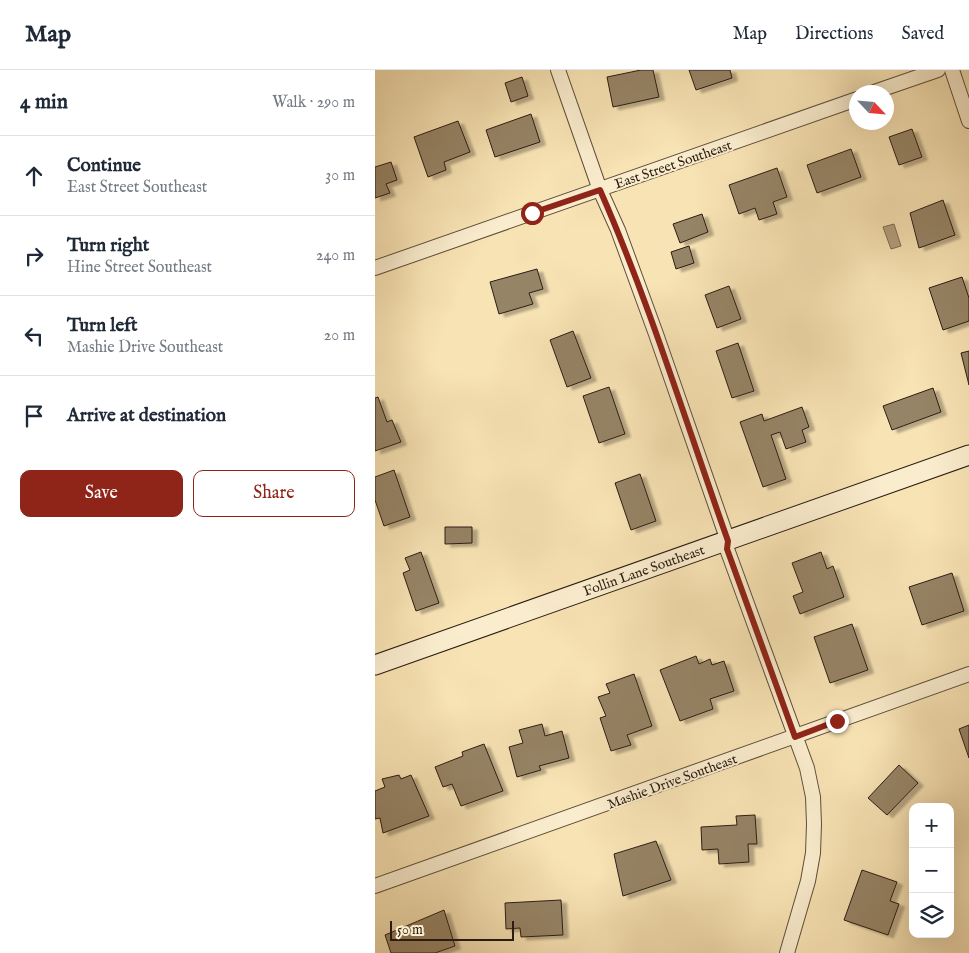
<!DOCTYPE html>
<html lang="en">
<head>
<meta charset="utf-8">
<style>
	body { margin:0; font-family:"IM FELL English",serif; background:#f2f2f3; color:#1f2937 }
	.controls { position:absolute; right:15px; bottom:15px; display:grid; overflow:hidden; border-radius:10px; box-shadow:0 5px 20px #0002 }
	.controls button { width:45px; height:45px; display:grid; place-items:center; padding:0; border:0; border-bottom:1px solid #e0e1e3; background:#fff; color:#1f2937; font:25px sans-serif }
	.compass { position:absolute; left:474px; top:15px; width:45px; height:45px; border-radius:50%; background:#fff; box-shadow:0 5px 20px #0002; rotate:116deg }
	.scale { position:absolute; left:15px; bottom:12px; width:124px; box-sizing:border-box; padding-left:5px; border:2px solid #2b1d12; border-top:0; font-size:14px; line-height:18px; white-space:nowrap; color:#2b1d12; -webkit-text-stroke:4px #faedce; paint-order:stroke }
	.stop { position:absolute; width:15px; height:15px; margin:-11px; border:4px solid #8f2418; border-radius:50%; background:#fff }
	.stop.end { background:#8f2418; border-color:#fff; box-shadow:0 1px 5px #0008 }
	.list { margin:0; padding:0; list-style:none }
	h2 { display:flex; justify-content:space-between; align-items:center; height:65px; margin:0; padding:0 20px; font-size:21px }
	h2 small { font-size:16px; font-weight:400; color:#747a83 }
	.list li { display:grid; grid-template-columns:32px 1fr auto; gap:15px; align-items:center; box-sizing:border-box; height:80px; padding:0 20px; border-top:1px solid #e0e1e3 }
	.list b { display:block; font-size:19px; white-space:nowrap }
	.list p { margin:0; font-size:16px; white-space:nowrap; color:#747a83 }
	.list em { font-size:16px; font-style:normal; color:#747a83 }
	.actions { display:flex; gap:10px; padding:15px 20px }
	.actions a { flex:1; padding:11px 0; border:1px solid #8f2418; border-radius:10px; text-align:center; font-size:18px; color:#8f2418 }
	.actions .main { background:#8f2418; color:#fff }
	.icon { flex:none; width:28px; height:28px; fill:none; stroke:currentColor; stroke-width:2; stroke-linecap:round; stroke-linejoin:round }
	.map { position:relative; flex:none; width:594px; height:883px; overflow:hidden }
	header { display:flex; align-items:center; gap:30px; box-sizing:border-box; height:70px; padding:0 25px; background:#fff; border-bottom:1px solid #e0e1e3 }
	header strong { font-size:24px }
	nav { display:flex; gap:28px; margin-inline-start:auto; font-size:18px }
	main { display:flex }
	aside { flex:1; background:#fff }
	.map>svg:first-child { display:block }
	.water { fill:#b2a07d; stroke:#7c6c52 }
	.building { fill:#968466; stroke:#2b1d12; filter:url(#shadow) }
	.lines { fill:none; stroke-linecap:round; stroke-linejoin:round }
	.street-casing { stroke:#5e4e3a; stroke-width:16 }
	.secondary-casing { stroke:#2b1d12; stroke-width:21 }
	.street { stroke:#faedce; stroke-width:14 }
	.secondary { stroke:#faedce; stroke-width:19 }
	.route { stroke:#8f2418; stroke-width:6 }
	.labels { text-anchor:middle; stroke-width:4; stroke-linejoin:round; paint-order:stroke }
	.street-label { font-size:14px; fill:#2b1d12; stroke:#faedce }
</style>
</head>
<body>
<header>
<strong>Map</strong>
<nav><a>Map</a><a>Directions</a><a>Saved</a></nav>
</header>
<main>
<aside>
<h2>4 min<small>Walk · 290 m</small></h2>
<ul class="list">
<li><svg class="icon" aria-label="ahead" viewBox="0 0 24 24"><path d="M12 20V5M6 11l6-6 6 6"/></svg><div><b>Continue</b><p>East Street Southeast</p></div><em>30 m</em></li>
<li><svg class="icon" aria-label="right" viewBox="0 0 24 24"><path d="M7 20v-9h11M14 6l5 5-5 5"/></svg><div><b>Turn right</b><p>Hine Street Southeast</p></div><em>240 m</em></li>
<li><svg class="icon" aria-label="left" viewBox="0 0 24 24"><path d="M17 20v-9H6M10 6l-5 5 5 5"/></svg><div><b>Turn left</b><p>Mashie Drive Southeast</p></div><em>20 m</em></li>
<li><svg class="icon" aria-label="arrive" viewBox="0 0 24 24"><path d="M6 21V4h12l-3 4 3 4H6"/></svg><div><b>Arrive at destination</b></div></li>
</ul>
<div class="actions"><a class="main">Save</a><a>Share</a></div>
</aside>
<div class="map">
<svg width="594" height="883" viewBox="0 0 594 883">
	<defs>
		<filter id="shadow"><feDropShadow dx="5.5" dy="3" stdDeviation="1" flood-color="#0004"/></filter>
	</defs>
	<rect width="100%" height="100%" fill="#f8e3b4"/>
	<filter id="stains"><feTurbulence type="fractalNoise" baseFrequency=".004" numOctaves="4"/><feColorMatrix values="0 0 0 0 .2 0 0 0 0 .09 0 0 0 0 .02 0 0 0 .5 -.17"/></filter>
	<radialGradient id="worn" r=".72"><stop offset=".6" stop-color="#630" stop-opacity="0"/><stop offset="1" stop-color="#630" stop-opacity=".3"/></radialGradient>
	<path class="water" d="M519,154L526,176L516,179L508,157Z"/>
	<path class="building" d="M266,0H278L284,27L238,37L232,7Z
		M314,0H355L357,8L321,20Z
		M147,7L153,26L136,32L130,13Z
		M156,44L165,72L120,87L111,60Z
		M83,51L95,82L69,92L71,100L53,107L39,67Z
		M537,59L547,87L524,95L514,67Z
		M476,79L486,107L442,123L432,95Z
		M16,92L22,110L11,114L15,123L0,128V97Z
		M402,98L412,127L398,132L402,144L384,150L380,138L364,144L354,115Z
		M568,130L580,165L544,178L535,143Z
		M327,144L333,162L305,173L298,154Z
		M314,176L319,193L301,199L296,182Z
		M162,199L168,219L154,223L158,234L124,244L115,212Z
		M587,207L594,228V251L568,260L554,218Z
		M354,216L366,249L342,258L330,225Z
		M198,261L216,308L192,317L175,270Z
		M363,273L379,321L357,328L341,281Z
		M594,281V315L586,283Z
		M234,317L250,364L224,373L208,326Z
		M558,318L566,342L517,360L508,336Z
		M3,327L12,352L17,350L26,372L0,381V328Z
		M427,337L434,357L427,360L431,372L411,379L405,362L396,365L411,409L388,417L365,352L387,344L389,351Z
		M19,400L35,447L9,456L0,430V407Z
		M265,404L281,451L256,460L240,413Z
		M70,457H97V473L70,474Z
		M46,482L64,533L41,541L28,503L35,500L30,488Z
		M446,482L452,499L458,496L469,527L425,544L418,526L428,522L417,493Z
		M577,503L589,541L547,555L534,517Z
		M477,554L493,600L455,613L439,567Z
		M321,586L324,594L335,589L337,595L349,591L359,621L335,629L338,639L305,651L285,600Z
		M259,604L277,656L252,665L256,675L236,681L225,648L231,646L223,627L235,623L231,614Z
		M167,654L170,666L187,661L194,688L164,696L166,700L142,707L134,677L148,673L144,660Z
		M594,655V688L584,659Z
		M109,674L128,721L86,736L77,714L68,717L60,697L88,686L87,682Z
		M524,695L543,713L512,745L493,728Z
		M24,705L26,709L36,705L54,746L8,763L5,748L0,749V721L10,717L7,709Z
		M380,745L382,774H373L374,792L344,794L343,779L327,780L326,757L362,755L361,746Z
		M281,771L296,810L248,826L239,784Z
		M487,800L522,812L515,831L524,834L513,865L469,850Z
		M186,830L188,865L146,867L145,858L131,859L130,833Z
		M69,840L80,876L60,883H16L10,865Z"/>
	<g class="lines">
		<defs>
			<path id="street" d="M183,0L225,120L243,160L281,264L353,471L352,479L432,698L438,727L439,754L438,783L433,811L412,883
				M577,0L594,51
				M499,22L563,0
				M0,198L482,29
				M0,816L594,604"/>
			<g id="secondary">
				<path id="s1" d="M0,595L594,385"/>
			</g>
		</defs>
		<use href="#street" class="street-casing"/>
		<use href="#secondary" class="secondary-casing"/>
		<use href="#street" class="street"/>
		<use href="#secondary" class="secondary"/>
	</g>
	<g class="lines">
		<path class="route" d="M157,143L225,120C275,234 311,353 353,471L352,479L420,667L462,651"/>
	</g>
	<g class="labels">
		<g class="street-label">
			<text transform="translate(298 94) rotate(-19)" y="5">East Street Southeast</text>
			<text dy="5" stroke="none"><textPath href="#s1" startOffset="285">Follin Lane Southeast</textPath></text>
			<text transform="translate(297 711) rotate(-20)" y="5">Mashie Drive Southeast</text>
		</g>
	</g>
	<rect width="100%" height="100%" filter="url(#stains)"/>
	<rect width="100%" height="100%" fill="url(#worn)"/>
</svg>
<div class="controls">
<button>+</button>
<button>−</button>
<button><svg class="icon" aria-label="layers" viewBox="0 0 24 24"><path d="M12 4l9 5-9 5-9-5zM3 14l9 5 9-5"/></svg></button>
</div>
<svg class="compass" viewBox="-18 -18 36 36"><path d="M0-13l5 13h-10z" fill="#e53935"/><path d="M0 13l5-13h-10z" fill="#747a83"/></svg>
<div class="scale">50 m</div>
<div class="stop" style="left:157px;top:143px"></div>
<div class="stop end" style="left:462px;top:651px"></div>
</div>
</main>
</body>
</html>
